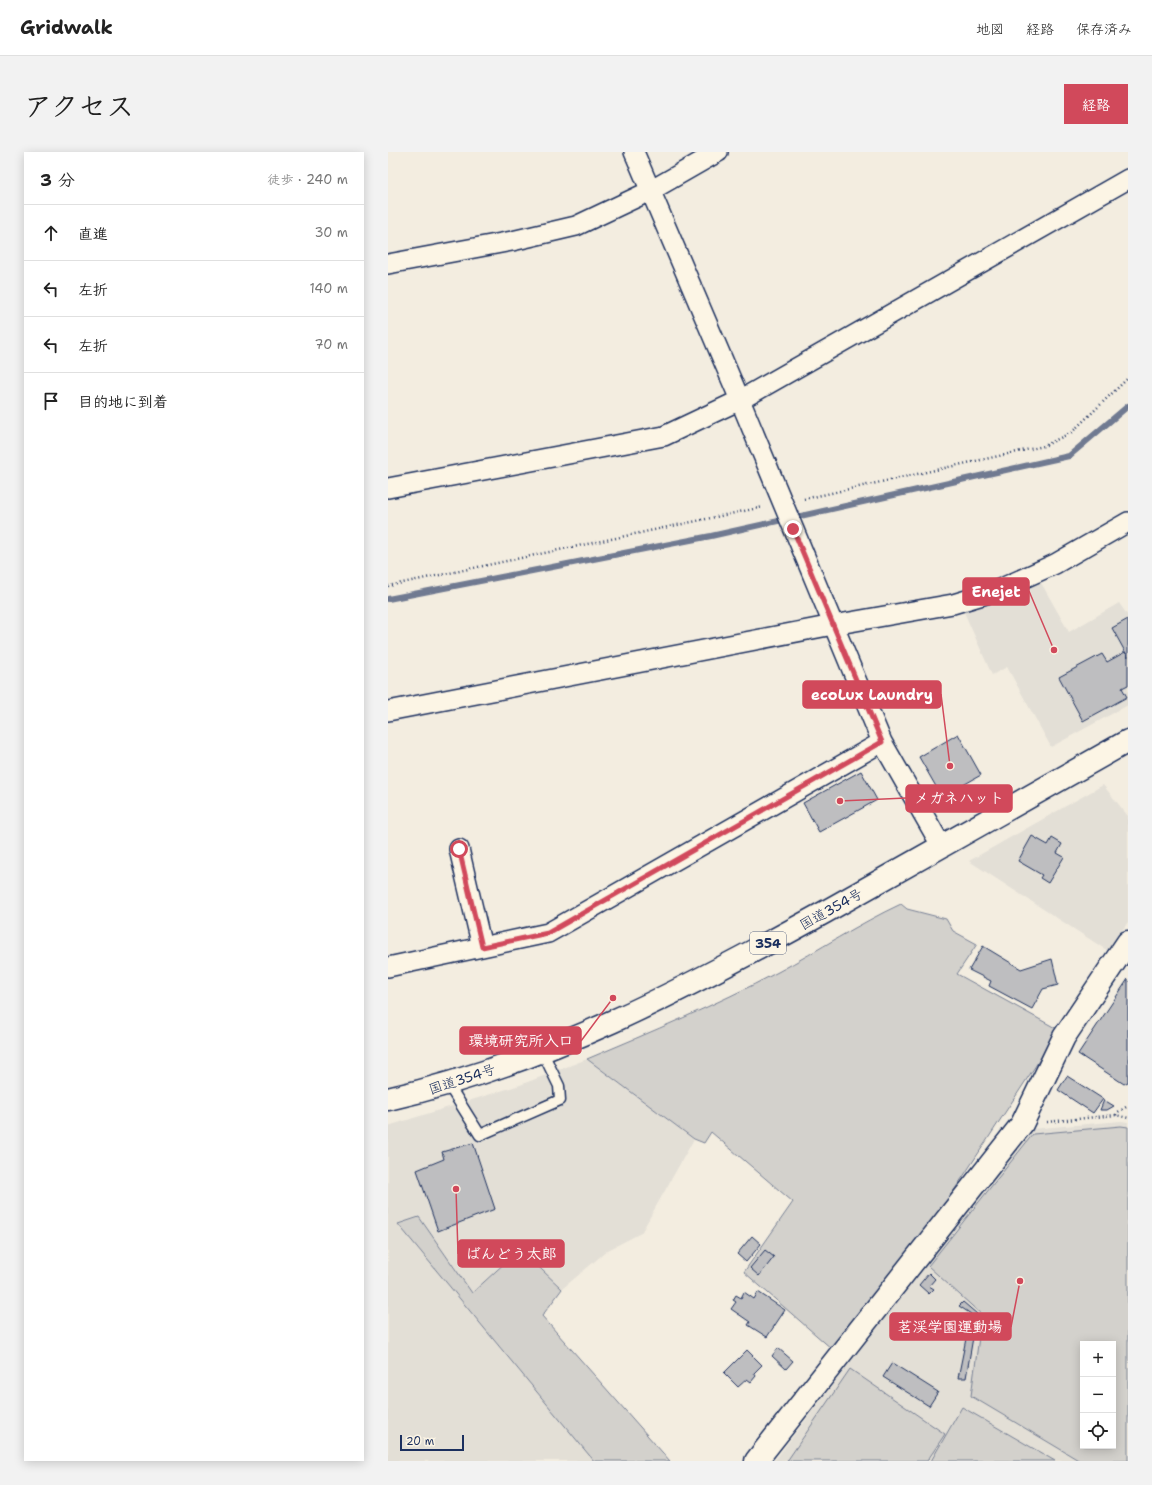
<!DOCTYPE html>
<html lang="ja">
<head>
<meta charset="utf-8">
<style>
	body { margin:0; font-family:"Shantell Sans","Klee One",sans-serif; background:#f2f2f2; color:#222 }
	.controls { position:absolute; right:12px; bottom:12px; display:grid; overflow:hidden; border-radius:0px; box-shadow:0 2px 10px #0003 }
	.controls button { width:36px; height:36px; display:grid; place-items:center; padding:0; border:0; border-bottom:1px solid #e0e0e0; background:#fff; color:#222; font:20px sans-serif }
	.scale { position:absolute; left:12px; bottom:10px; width:64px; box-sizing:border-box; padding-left:4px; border:2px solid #1b2f5e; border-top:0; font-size:11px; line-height:14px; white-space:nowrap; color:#1b2f5e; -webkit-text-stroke:3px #fcf5e5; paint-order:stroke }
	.stop { position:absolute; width:12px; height:12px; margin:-9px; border:3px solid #d1495b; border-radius:50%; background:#fff }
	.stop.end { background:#d1495b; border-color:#fff; box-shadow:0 1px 4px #0008 }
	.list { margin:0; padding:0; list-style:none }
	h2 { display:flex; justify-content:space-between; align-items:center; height:52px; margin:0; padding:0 16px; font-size:17px }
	h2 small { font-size:13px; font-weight:400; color:#767676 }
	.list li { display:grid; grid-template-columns:26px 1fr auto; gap:12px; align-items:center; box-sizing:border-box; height:56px; padding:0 16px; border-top:1px solid #e0e0e0 }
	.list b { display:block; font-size:15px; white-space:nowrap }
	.list em { font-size:13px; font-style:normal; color:#767676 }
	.icon { flex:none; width:22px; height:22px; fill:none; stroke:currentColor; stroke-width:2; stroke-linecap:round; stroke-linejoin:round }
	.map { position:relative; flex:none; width:740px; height:1309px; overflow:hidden; border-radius:0px }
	header { display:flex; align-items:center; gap:24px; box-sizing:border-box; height:56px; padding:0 20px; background:#fff; border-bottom:1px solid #e0e0e0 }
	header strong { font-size:19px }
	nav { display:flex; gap:22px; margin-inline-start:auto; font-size:14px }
	.intro { display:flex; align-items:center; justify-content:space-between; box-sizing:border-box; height:96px; padding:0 24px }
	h1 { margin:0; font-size:28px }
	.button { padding:10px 18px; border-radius:0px; background:#d1495b; color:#fff; font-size:14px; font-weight:700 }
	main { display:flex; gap:24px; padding:0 24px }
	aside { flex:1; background:#fff; border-radius:0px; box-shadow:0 2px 10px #0003 }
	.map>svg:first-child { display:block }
	.built { fill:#e3dfd6; fill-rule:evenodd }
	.green { fill:#d3d1cc; stroke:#778095; fill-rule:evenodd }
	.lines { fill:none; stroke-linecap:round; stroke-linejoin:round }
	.stream { stroke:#707a91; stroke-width:6 }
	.building { fill:#bebec0; stroke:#1b2f5e }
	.lane-casing { stroke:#1b2f5e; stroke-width:13 }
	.street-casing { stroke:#1b2f5e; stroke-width:22 }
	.secondary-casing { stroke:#1b2f5e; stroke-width:25 }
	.highway-casing { stroke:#1b2f5e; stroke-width:25 }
	.path { stroke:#1b2f5e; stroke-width:2.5; stroke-dasharray:1 3; stroke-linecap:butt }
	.lane { stroke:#fcf5e5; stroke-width:10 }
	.street { stroke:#fcf5e5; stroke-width:19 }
	.secondary { stroke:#fcf5e5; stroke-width:22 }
	.highway { stroke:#fcf5e5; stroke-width:22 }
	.route { stroke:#d1495b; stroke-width:5 }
	.labels { text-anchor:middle; stroke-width:3; stroke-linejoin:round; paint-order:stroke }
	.shield { fill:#fcf5e5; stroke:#5e6a86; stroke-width:1 }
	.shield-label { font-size:13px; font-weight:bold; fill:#1b2f5e }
	.street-label { font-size:14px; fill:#1b2f5e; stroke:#fcf5e5 }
	.leader { fill:none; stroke:#d1495b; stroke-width:1.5 }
	.callout-dot { fill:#d1495b; stroke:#fcf5e5; stroke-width:1.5 }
	.callout { fill:#d1495b; stroke:#d1495b; stroke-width:1.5 }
	.callout-label { font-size:15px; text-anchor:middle; font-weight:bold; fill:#fff }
</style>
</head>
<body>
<header>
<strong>Gridwalk</strong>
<nav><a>地図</a><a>経路</a><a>保存済み</a></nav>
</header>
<div class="intro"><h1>アクセス</h1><a class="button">経路</a></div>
<main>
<aside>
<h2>3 分<small>徒歩 · 240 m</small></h2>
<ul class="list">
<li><svg class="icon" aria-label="ahead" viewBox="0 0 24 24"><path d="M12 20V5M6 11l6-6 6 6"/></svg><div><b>直進</b></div><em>30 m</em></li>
<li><svg class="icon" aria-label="left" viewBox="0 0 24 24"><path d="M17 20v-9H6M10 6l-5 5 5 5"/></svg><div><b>左折</b></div><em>140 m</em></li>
<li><svg class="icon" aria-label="left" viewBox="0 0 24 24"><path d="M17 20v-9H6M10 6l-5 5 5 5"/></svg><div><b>左折</b></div><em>70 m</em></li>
<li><svg class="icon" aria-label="arrive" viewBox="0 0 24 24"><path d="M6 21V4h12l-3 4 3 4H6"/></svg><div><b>目的地に到着</b></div></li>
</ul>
</aside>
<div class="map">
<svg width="740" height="1309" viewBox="0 0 740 1309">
	<rect width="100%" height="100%" fill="#f3ede0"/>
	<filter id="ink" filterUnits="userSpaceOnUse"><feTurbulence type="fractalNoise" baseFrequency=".025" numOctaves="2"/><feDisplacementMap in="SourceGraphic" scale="8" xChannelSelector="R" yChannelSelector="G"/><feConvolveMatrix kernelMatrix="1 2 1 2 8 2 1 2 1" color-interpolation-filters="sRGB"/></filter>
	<g filter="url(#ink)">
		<path class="built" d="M652,429L681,480L731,451L740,464V553L663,595L619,515L604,523L576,460L605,451Z
			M715,633L740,664V770L720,799L581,709Z
			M199,907L306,987L253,1081L220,1098L174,1137L132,1097L84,1141L31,1065L10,1072L206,1309H0V974L132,933Z
			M733,969L740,970V1309H386L511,1147L535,1112L581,1058L643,977ZM695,1192H725V1294H695Z"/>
		<path class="green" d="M513,752L519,757L558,767L565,779L589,792L569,822L671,878L565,1040L444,1197L356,1120L405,1050L323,980L316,991L306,987L199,907C263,880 328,853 390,820C431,798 470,772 513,752Z
			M733,974L740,975V1309H692L583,1244L594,1163L540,1114L645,982ZM695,1192H725V1294H695Z
			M31,1065L84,1141L132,1097L174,1137L154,1164L282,1309H206L10,1072Z
			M462,1217L557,1282L539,1309H399Z
			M574,1255L667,1309H543Z"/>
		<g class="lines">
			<path class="stream" d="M0,447L323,384L681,304L740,254"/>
		</g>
		<path class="building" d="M740,467V505L724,476Z
			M737,500L740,505V533L734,536L739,545L695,569L671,525L714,502L719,510Z
			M570,582L593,623L554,645L531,605Z
			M473,619L489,648L431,680L415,651Z
			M644,684L660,693L664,686L674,692L669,701L676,705L660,731L652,726L654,723L630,709Z
			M595,794L633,817L664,807L670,833L655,837L644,857L601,834L603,829L581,818Z
			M740,827V930L736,932L690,902Z
			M679,924L715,947L705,961L670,938Z
			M716,948L726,954L719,958H712Z
			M85,991L107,1057L50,1079L29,1018L56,1007L54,1000Z
			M364,1084L373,1092L358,1110L349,1102Z
			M377,1098L386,1105L371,1124L362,1116Z
			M541,1121L547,1127L541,1134L546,1137L541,1142L531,1133Z
			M356,1140L366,1147L370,1140L397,1158L379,1185L360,1173L362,1170L343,1157L348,1150L345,1148L348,1143L353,1146Z
			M575,1150L589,1162L578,1226H570L583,1162L571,1154Z
			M390,1196L405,1209L398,1217L384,1204Z
			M359,1198L374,1213L366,1221L368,1224L363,1230L359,1227L350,1235L336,1221Z
			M504,1211L550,1240L541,1254L495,1225Z"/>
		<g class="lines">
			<defs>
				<path id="lane" d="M60,932L92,983L172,948L171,934L154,899"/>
				<path id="street" d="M246,0L352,248L494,590L554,695
					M0,112L124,89L188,74L262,39L330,0
					M0,336L276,284L352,248L740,27
					M0,559L445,473L565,452L605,440L667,412L740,370
					M71,697L94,795
					M0,815L160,781L494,590"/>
				<path id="secondary" d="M368,1309L634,972L676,885L740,790"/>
				<path id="highway" d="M0,947C156,912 298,837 437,760C538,704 639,647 740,589"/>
			</defs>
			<use href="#lane" class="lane-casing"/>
			<use href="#street" class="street-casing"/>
			<use href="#secondary" class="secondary-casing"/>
			<use href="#highway" class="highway-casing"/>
			<path class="path" d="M416,347L656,294L684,280L740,226
				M0,434L375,355
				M728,963L730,960L740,954
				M659,970L728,963L740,966"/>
			<use href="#lane" class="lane"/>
			<use href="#street" class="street"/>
			<use href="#secondary" class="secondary"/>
			<use href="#highway" class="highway"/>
		</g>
	</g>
	<g class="lines" filter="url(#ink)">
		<path class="route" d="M71,697L94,795L160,781L494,590L405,377"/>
	</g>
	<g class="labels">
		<rect class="shield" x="362" y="780" width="36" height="22" rx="3"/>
		<g class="shield-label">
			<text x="380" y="796">354</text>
		</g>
		<g class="street-label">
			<text transform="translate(443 757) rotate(-29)" y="5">国道354号</text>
			<text transform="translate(74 927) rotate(-18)" y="5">国道354号</text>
		</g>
	</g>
	<path class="leader" d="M666 498L641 439M562 614L553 542M452 649L518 646M225 846L193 889M68 1037L70 1102M632 1129L623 1175"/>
	<g class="callout-dot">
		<circle cx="666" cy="498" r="4"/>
		<circle cx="562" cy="614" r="4"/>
		<circle cx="452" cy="649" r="4"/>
		<circle cx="225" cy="846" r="4"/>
		<circle cx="68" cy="1037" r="4"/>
		<circle cx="632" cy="1129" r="4"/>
	</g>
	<g class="callout">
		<rect x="575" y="426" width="66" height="27" rx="4"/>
		<rect x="415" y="529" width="138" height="27" rx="4"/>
		<rect x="518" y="633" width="106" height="27" rx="4"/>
		<rect x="72" y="875" width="121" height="27" rx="4"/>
		<rect x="70" y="1088" width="106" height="27" rx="4"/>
		<rect x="502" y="1161" width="121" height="27" rx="4"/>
	</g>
	<g class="callout-label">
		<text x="608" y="445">Enejet</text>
		<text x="484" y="548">ecoLux Laundry</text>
		<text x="571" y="651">メガネハット</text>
		<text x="133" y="894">環境研究所入口</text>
		<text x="123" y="1107">ばんどう太郎</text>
		<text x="562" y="1180">茗渓学園運動場</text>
	</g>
</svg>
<div class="controls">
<button>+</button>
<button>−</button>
<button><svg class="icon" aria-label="locate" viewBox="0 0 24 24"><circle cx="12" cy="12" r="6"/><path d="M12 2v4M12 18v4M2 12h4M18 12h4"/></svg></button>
</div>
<div class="scale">20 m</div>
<div class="stop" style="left:71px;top:697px"></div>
<div class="stop end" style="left:405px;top:377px"></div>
</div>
</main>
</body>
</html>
